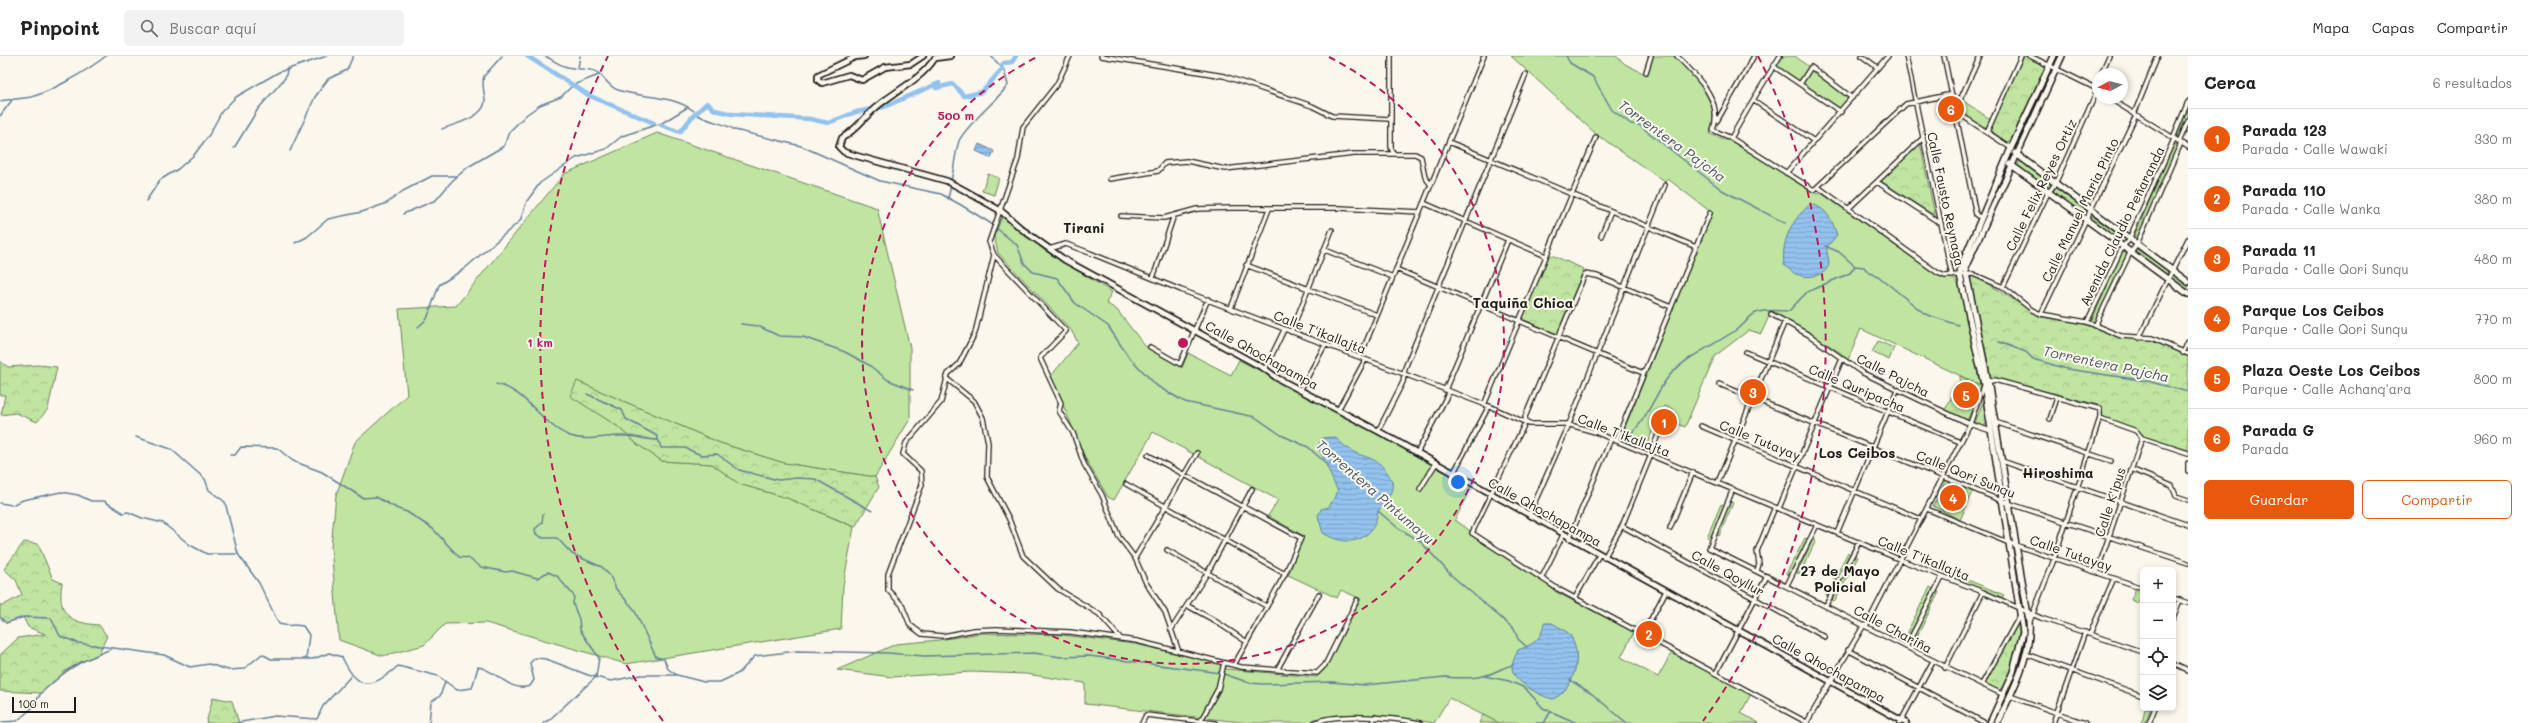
<!DOCTYPE html>
<html lang="es">
<head>
<meta charset="utf-8">
<style>
	body { margin:0; font-family:Mali,sans-serif; background:#f2f2f2; color:#222 }
	.controls { position:absolute; right:12px; bottom:12px; display:grid; overflow:hidden; border-radius:6px; box-shadow:0 2px 6px #0003 }
	.controls button { width:36px; height:36px; display:grid; place-items:center; padding:0; border:0; border-bottom:1px solid #e0e0e0; background:#fff; color:#222; font:20px sans-serif }
	.compass { position:absolute; left:2092px; top:12px; width:36px; height:36px; border-radius:50%; background:#fff; box-shadow:0 2px 6px #0003; rotate:263deg }
	.scale { position:absolute; left:12px; bottom:10px; width:64px; box-sizing:border-box; padding-left:4px; border:2px solid #1c1c1c; border-top:0; font-size:11px; line-height:14px; white-space:nowrap; color:#1c1c1c; -webkit-text-stroke:3px #fbf7ec; paint-order:stroke }
	.you { position:absolute; left:1458px; top:426px; width:14px; height:14px; margin:-10px; border:3px solid #fff; border-radius:50%; background:#1a73e8; box-shadow:0 0 0 6px #1a73e833 }
	.badge { display:grid; place-items:center; width:26px; height:26px; border-radius:50%; background:#ea580c; color:#fff; font-size:13px; font-weight:700 }
	.pin { position:absolute; translate:-50% -50%; border:2px solid #fff; box-shadow:0 1px 4px #0006 }
	.list { margin:0; padding:0; list-style:none }
	h2 { display:flex; justify-content:space-between; align-items:center; height:52px; margin:0; padding:0 16px; font-size:17px }
	h2 small { font-size:13px; font-weight:400; color:#767676 }
	.list li { display:grid; grid-template-columns:26px 1fr auto; gap:12px; align-items:center; box-sizing:border-box; height:60px; padding:0 16px; border-top:1px solid #e0e0e0 }
	.list b { display:block; font-size:15px; white-space:nowrap }
	.list p { margin:0; font-size:13px; white-space:nowrap; color:#767676 }
	.list em { font-size:13px; font-style:normal; color:#767676 }
	.actions { display:flex; gap:8px; padding:12px 16px }
	.actions a { flex:1; padding:9px 0; border:1px solid #ea580c; border-radius:6px; text-align:center; font-size:14px; color:#ea580c }
	.actions .main { background:#ea580c; color:#fff }
	.icon { flex:none; width:22px; height:22px; fill:none; stroke:currentColor; stroke-width:2; stroke-linecap:round; stroke-linejoin:round }
	.map { position:relative; flex:none; width:2188px; height:667px; overflow:hidden }
	header { display:flex; align-items:center; gap:24px; box-sizing:border-box; height:56px; padding:0 20px; background:#fff; border-bottom:1px solid #e0e0e0 }
	header strong { font-size:19px }
	nav { display:flex; gap:22px; margin-inline-start:auto; font-size:14px }
	.search { width:280px; height:36px; background:#f2f2f2; display:flex; align-items:center; gap:10px; box-sizing:border-box; padding:0 14px; border-radius:6px; color:#767676; font-size:15px }
	main { display:flex }
	aside { flex:1; background:#fff }
	.map>svg:first-child { display:block }
	.grass { fill:#bfe5a0; stroke:#6e805e }
	.forest { fill:url(#forest-crowns); stroke:#6e805e }
	.water { fill:url(#water-rules); stroke:#63809a }
	.lines { fill:none; stroke-linecap:round; stroke-linejoin:round }
	.stream { stroke:#63809a; stroke-width:1.5 }
	.canal { stroke:#93c2ee; stroke-width:4.5 }
	.minor-casing { stroke:#1c1c1c; stroke-width:6 }
	.tertiary-casing { stroke:#1c1c1c; stroke-width:8 }
	.secondary-casing { stroke:#1c1c1c; stroke-width:8 }
	.minor { stroke:#fbf7ec; stroke-width:3.5 }
	.tertiary { stroke:#fbf7ec; stroke-width:4.5 }
	.secondary { stroke:#fbf7ec; stroke-width:5 }
	.ring { fill:none; stroke:#c2185b; stroke-width:2; stroke-dasharray:7 5 }
	.labels { text-anchor:middle; stroke-width:4; stroke-linejoin:round; paint-order:stroke }
	.street-label { font-size:13px; fill:#1c1c1c; stroke:#fbf7ec }
	.water-label { font-size:14px; font-style:italic; fill:#465666; stroke:#fbf7ec }
	.neighbourhood-label { font-size:14px; font-weight:bold; fill:#1c1c1c; stroke:#fbf7ec }
	.centre { fill:#c2185b; stroke:#fbf7ec; stroke-width:2 }
	.ring-label { font-size:12px; text-anchor:middle; font-weight:bold; fill:#c2185b; stroke:#fbf7ec; stroke-width:4; stroke-linejoin:round; paint-order:stroke }
</style>
</head>
<body>
<header>
<strong>Pinpoint</strong>
<div class="search"><svg class="icon" aria-label="search" viewBox="0 0 24 24"><circle cx="10" cy="10" r="6"/><path d="M15 15l6 6"/></svg>Buscar aquí</div>
<nav><a>Mapa</a><a>Capas</a><a>Compartir</a></nav>
</header>
<main>
<div class="map">
<svg width="2188" height="667" viewBox="0 0 2188 667">
	<defs>
		<pattern id="forest-crowns" width="20" height="18" patternUnits="userSpaceOnUse"><rect width="20" height="18" fill="#bfe5a0"/><path d="M2 6a3 3 0 1 1 6 0M12 15a3 3 0 1 1 6 0" fill="none" stroke="#a4c489"/></pattern>
		<pattern id="water-rules" width="6" height="5" patternUnits="userSpaceOnUse"><rect width="6" height="5" fill="#93c2ee"/><path d="M0 2.5h6" fill="none" stroke="#7ea6cc"/></pattern>
	</defs>
	<rect width="100%" height="100%" fill="#fbf7ec"/>
	<filter id="ink" filterUnits="userSpaceOnUse"><feTurbulence type="fractalNoise" baseFrequency=".025" numOctaves="2"/><feDisplacementMap in="SourceGraphic" scale="8" xChannelSelector="R" yChannelSelector="G"/><feConvolveMatrix kernelMatrix="1 2 1 2 8 2 1 2 1" color-interpolation-filters="sRGB"/></filter>
	<g filter="url(#ink)">
		<path class="grass" d="M1511,0H1616L1625,8L1647,19L1653,0H1675C1688,13 1713,40 1713,60C1713,66 1711,73 1710,78L1734,87L1807,133L1817,138L1821,137L1934,217L1956,224L1960,232L1980,329L1861,273L1848,304L1841,297L1775,256H1771L1761,278L1749,274L1715,300L1685,371L1668,364L1673,358V353L1664,350L1660,355L1645,394L1622,385L1621,381L1712,157L1668,123L1665,126L1596,78Z
			M1783,0H1795L1849,43L1841,53L1777,10Z
			M2049,14L2052,17L2016,89H2015Z
			M2188,50V61L2177,82L2175,80Z
			M657,77L877,152L910,292V363L875,421L784,407L720,387L577,325L571,340L617,370L637,388L662,405L712,408L739,428L787,442L854,471L843,530L841,573L626,608L486,567L445,568L424,589L383,600L339,584L331,491L336,439L355,386L407,339L399,253L456,250L564,118Z
			M2177,88L2178,91L2137,182L2133,183L2174,89Z
			M2020,105L2050,127L2048,133L2017,110Z
			M988,118L999,122L994,139L982,135Z
			M2056,132L2086,154L2083,160L2052,136Z
			M1003,159L1044,194L1112,236L1106,247L1117,254L1145,290L1182,312L1188,297L1231,319L1239,304L1321,346L1471,431L1455,464L1469,474L1472,480L1532,516L1556,536L1634,576L1621,601L1658,621L1672,596L1751,638L1741,657L1759,667H1499L1449,642L1434,667L1396,661L1340,659L1314,663L1311,667H1248L1085,648V627L1026,618L971,616L892,621L837,614L896,588L939,584L981,577L1062,579L1135,588L1218,607L1226,613L1317,621L1325,613L1361,543L1341,534L1337,542L1288,519L1304,480L1268,460L1278,444L1153,376L1114,444L1108,441L1086,404L1051,320L1078,287L1071,274L998,197L994,180Z
			M2091,159L2122,181L2120,186L2089,163Z
			M2135,192L2168,214L2167,219L2133,196Z
			M1961,194L1963,195L1958,214L1953,212L1950,196Z
			M2126,196L2127,199L2095,265L2091,266L2122,197Z
			M2174,219L2188,230V238L2170,223Z
			M1878,285L1894,292L1889,304L1872,296Z
			M1730,445L1733,447L1719,480L1716,479Z
			M1721,448L1724,449L1710,483L1707,481Z
			M1805,482L1808,483L1789,519L1786,518Z
			M1813,483L1816,484L1800,518L1797,517Z
			M1848,496L1850,498L1828,540L1826,539Z
			M1855,500L1858,501L1835,545L1832,544Z
			M1939,512L2004,539L2002,542L1938,515Z
			M1930,531L1933,533L1908,581L1905,580Z
			M1937,535L1939,536L1915,585L1912,583Z"/>
		<path class="forest" d="M2026,0L2044,9L2045,12L2011,84L2007,86L1990,74L2023,1Z
			M1962,44L1990,63L1987,71H1983L1960,56Z
			M1920,87L1935,160L1881,125Z
			M1549,198L1584,213L1557,278L1522,263Z
			M1973,220L1997,233L2041,261L2081,267L2116,280L2150,284L2188,298V394L2145,381L2139,375L2103,362L2102,350L1991,321L1970,223Z
			M0,305L8,311L39,309L57,311L48,353L37,366L16,357L1,359L5,339H0Z
			M1960,320L1980,329L1978,343L1967,364L1945,354L1960,324Z
			M577,325L720,387L784,407L875,421L879,431L855,471L787,442L739,428L712,408L662,405L637,388L617,370L570,340Z
			M1983,345L1987,366L1984,371L1975,367Z
			M1946,424L1973,436L1960,464L1933,450Z
			M24,486L38,488L53,523L62,527C57,558 69,567 99,569L107,580L98,599C75,607 59,621 41,637L0,635V599L18,582L45,578L28,571L23,561L6,567L0,561V548L2,550L22,539L16,524L4,513Z
			M2136,532L2143,534L2138,547L2131,544Z
			M2019,565C2021,577 2012,634 1997,634L1985,627Z
			M213,641L232,645L239,667H206Z
			M2145,652H2151L2145,667H2142Z
			M1483,659L1499,667H1479Z"/>
		<path class="water" d="M979,88L994,95L991,102L976,95Z
			M1811,148C1827,152 1832,164 1837,179L1827,191C1826,197 1829,201 1829,207C1827,222 1804,223 1794,217C1791,215 1787,211 1784,209C1781,184 1792,163 1811,148Z
			M1335,381C1339,385 1344,390 1349,393C1365,404 1377,398 1390,421C1397,433 1387,443 1381,451C1377,456 1377,462 1375,468C1363,490 1341,488 1323,477L1318,460L1321,453L1329,451L1338,435C1330,420 1326,406 1318,391L1322,382Z
			M1544,567H1552C1557,570 1566,574 1570,579C1584,599 1574,634 1553,643C1542,641 1519,628 1514,618C1509,611 1515,601 1518,594C1533,588 1541,585 1544,567Z"/>
		<g class="lines">
			<path class="stream" d="M545,0C551,3 558,8 564,10C574,14 585,12 595,15C604,19 607,30 618,34C644,43 671,38 694,55
				M1566,0L1570,7L1593,21L1612,54L1631,68L1639,69L1722,134L1785,167
				M578,12L580,0
				M573,29L599,19
				M0,45C10,43 21,43 31,41C53,35 88,14 106,0
				M698,59C712,67 722,66 735,74L801,90L880,125L941,138L961,149L990,167L1017,189L1024,207L1033,216L1057,222L1075,247L1108,270L1128,300L1157,330L1185,346L1255,361L1281,379L1308,391L1329,410
				M0,60L12,44
				M442,73C454,68 484,62 485,45C485,37 481,29 484,20L502,0
				M234,92L258,53L285,22L288,12
				M290,95L315,41L328,23L347,14L353,0
				M951,125C954,113 955,97 959,85C967,68 996,46 1008,29L1004,14L991,0
				M948,143L951,129
				M146,145L160,124L178,113L194,99L209,79L222,55L236,41L279,16L327,0
				M403,158L436,144L452,125L468,111L504,90L509,76L526,59L540,49L561,41L571,31
				M295,187L307,181L328,163L362,156L387,147L403,135L432,120H458
				M1825,190L1839,196L1855,210L1864,211L1869,217L1878,220L1925,258L1958,269
				M741,268L758,270L779,280L803,281L845,296L869,309L888,324L913,334
				M418,271L427,263L439,229L464,213L520,165L527,145L540,127L576,102L606,93L622,80L662,67L688,51
				M1999,286L2026,296L2033,303L2067,313L2147,325L2188,336
				M496,328C527,334 541,369 570,380C587,386 607,379 625,380C636,380 647,384 658,384
				M587,338L622,354L626,363L657,380L661,392H685L701,399L717,398L739,414L778,424L797,422L815,423L872,455
				M136,381L171,393L205,423L209,434L225,446L238,498L259,527L279,568C288,571 294,568 303,570L309,579L306,603
				M1621,383C1640,379 1655,339 1666,324C1683,300 1717,289 1740,271C1746,267 1750,259 1756,257C1767,253 1778,255 1789,255L1807,236L1850,217L1855,210
				M230,399H235L241,391L277,392L293,405L322,416L363,442L376,441L398,453L407,456L433,473L459,501L468,502L481,511L506,516L512,515L537,522L548,516L557,520L574,540L573,548L579,563L580,574L599,602L596,621L549,664L543,667
				M0,447L12,449L23,444L61,436L78,439L91,445H104L123,457L128,456L142,462L163,467L190,489L207,498H238
				M1378,455L1398,472L1420,485L1451,519L1514,573L1518,583L1527,591
				M543,458L542,467L535,473L536,478L543,482H557L572,498L602,511L610,520L616,533L634,553L656,601L664,603L668,613L677,619
				M0,561L6,567L24,561L51,562L60,580L78,587L164,599L190,611L209,608L228,614L244,613L262,598L271,603H313L329,597L342,601C358,636 372,633 398,610L438,620L457,634L472,632L478,611C497,614 509,637 530,630L534,624L530,607L535,602L546,603L588,619L611,625L641,619H677L704,626H720L739,617L755,600L797,595L888,597L924,600L1034,597L1061,601L1089,600L1221,617L1250,627L1263,628L1332,626L1365,629L1445,621C1457,622 1471,623 1483,620C1494,618 1502,611 1513,609
				M1484,620L1509,625L1525,632L1543,652L1577,667
				M1570,624L1592,638L1627,667
				M0,666L17,665L32,652L41,637L66,615L81,606L113,592
				M236,667L275,660L317,663L323,650L351,620
				M429,667L431,646L440,640L445,626
				M1536,667H1544L1551,655"/>
			<path class="canal" d="M527,0L590,40L654,67
				M1002,9L1004,7L1012,6L1016,0
				M661,69L680,76L692,61L707,47L715,54L732,58L810,63L828,67L856,56L884,51L939,27L936,32L953,28L964,40L982,36L1002,13"/>
			<defs>
				<path id="minor" d="M1070,0L1057,28L1023,71L1018,103L989,186L994,199L975,277L959,308L948,318L941,346L906,387L903,398L921,415L922,429L888,518V534L902,549L910,569L922,578L943,580L974,574L996,573L1070,576L1137,585L1241,611L1317,617L1325,609L1357,544
					M1101,0L1224,20L1312,50L1332,60L1390,63
					M1391,0V92L1394,98H1415L1421,101L1425,121L1431,129
					M1677,0C1696,20 1724,44 1713,74L1731,82L1814,134L1906,48L1952,38
					M1780,0L1753,44L1814,85
					M1862,0L1878,12
					M1906,0L1952,220
					M1944,0L1976,159L1980,161
					M2030,0L2095,32L2098,35
					M1773,10L1841,56
					M1646,16L1651,0
					M2101,18L2109,0
					M1800,28L1811,11L1852,42
					M2095,32L2098,26
					M2109,42L2188,91
					M1953,44L1961,42L1980,0
					M2134,58L2158,0
					M1956,60L1961,59L2011,92
					M1717,65L1754,0
					M1987,76L2021,0
					M1731,82L1753,44
					M2173,82L2188,46
					M1449,86L1696,191
					M2179,86L2188,65
					M1786,117L1888,0
					M1110,123L1158,115L1165,107L1187,105L1225,113L1354,98H1394
					M1877,126L1940,167
					M1818,131L1938,217L1945,220L1973,218L2003,231L2032,254L2041,258L2087,266L2121,280L2152,282L2188,298
					M1424,147L1546,200
					M1848,153L1923,82
					M1121,160L1164,162L1197,153L1232,152H1339L1420,156
					M1601,180L1611,155
					M1049,193L1066,188L1090,197L1181,234L1489,350L1529,368H1567L1595,376L1901,504L1983,536L2041,562L2143,596
					M1325,194L1393,221
					M994,199L1066,275L1040,302L1061,347L1059,355L1073,377L1084,408L1102,439L1119,481L1135,502L1146,527L1165,556L1179,596
					M1246,209L1377,259
					M1396,213L1643,317
					M1153,222L1174,159
					M2003,231L2048,137L2055,128L2097,35
					M1671,251L1597,220L1585,218L1525,361L1526,365L1472,477L1558,533L1808,667
					M1231,252L1269,153
					M1771,258L1809,279L1861,316L1970,368L1991,375
					M2041,258L2136,59
					M2087,266L2122,192L2129,183L2174,83
					M2095,270L2130,197L2137,188L2181,87
					M1291,276L1332,174
					M2139,282L2188,183
					M1150,291L1180,308L1208,243
					M1746,296L1960,386
					M2183,297L2188,286
					M1360,301L1484,0
					M1265,313L1284,274
					M946,322L974,345L983,362L988,387L987,421L1009,463L1023,500L1058,533L1099,558L1121,583
					M1987,326L1995,324L2100,353V362L2136,375L2142,382L2188,397
					M1719,328L2002,445L2188,507
					M1301,333L1325,289
					M1445,334L1508,184
					M1484,349L1596,81
					M1338,354L1365,304
					M2050,363L2057,342
					M1995,366L2111,405
					M1701,370L1921,463
					M1378,375L1403,326L1405,312L1526,18
					M1616,385L1710,157
					M1417,397L1449,336
					M1148,399L1301,482L1285,518L1234,609
					M1650,399L1667,356
					M2002,405L2188,469
					M2188,407V415
					M2131,413L2172,430L2176,440L2188,444
					M1453,418L1489,350
					M1718,426L1785,265
					M1126,428L1285,518
					M1420,433L1435,409
					M1733,433L1709,492C1808,540 1905,592 2004,639
					M1779,452L1842,303
					M1927,453L2009,487L2143,532
					M1529,459L1565,378L1665,129
					M1622,470L1825,581
					M1670,472L1693,416
					M1837,477L1897,334
					M1569,483L1611,383
					M1167,494L1266,550
					M1135,502L1197,397
					M1604,502L1622,470L1651,399
					M1757,515L1759,508L1757,495L1775,451
					M2097,516L2142,382
					M1542,521L1563,479
					M1787,529L1817,469
					M1575,542L1599,499
					M2173,542L2188,547
					M1826,549L1859,486
					M1188,550L1212,563L1247,586
					M2173,562L2180,544
					M2030,565L2053,506L2100,362
					M1866,570L1970,368L1983,330
					M1171,574L1208,516L1252,433
					M1643,578L1666,535
					M2090,578L2114,522
					M1906,591L1942,521
					M1848,594L1985,667
					M2026,598L2143,640
					M2173,608L2188,615
					M1945,612L1983,536
					M1277,614L1319,538
					M1716,617L1767,520
					M1982,628L2020,559
					M2010,640L2085,667
					M1200,666L1218,633L1224,607
					M1807,666L1864,569
					M1142,667L1146,659L1215,667
					M1314,667C1336,656 1394,662 1420,667
					M1372,667L1375,661
					M1900,667L1933,605
					M2053,667L2085,576
					M2149,667L2155,652"/>
				<path id="tertiary" d="M864,0L855,1L818,19V24L822,27L849,19L862,24L885,11L911,8L923,0
					M950,0L935,2C920,25 894,35 874,53C862,64 856,74 842,82L839,91L844,96L857,100L947,125L964,134L1001,155L1023,174L1065,204L1265,313L1277,322L1378,375L1906,667"/>
				<path id="secondary" d="M2015,97L2188,226
					M2010,108L2188,238
					M1990,667L2013,616L2023,576L1984,329L1960,219L1961,210L2011,92L2054,0
					M1997,667C2012,636 2032,600 2029,565L1988,325L1965,212L2062,0"/>
			</defs>
			<use href="#minor" class="minor-casing"/>
			<use href="#tertiary" class="tertiary-casing"/>
			<use href="#secondary" class="secondary-casing"/>
			<use href="#minor" class="minor"/>
			<use href="#tertiary" class="tertiary"/>
			<use href="#secondary" class="secondary"/>
		</g>
	</g>
	<g class="ring">
		<path d="M1329 1A321 321 0 1 1 1037 1"/>
		<path d="M663 665A643 643 0 0 1 608 0M1758 0A643 643 0 0 1 1703 665"/>
	</g>
	<g class="labels">
		<g class="street-label">
			<text transform="translate(2041 129) rotate(-64)" y="5">Calle Felix Reyes Ortiz</text>
			<text transform="translate(1946 143) rotate(78)" y="5">Calle Fausto Reynaga</text>
			<text transform="translate(2080 154) rotate(-64)" y="5">Calle Manuel Maria Pinto</text>
			<text transform="translate(2122 170) rotate(-64)" y="5">Avenida Claudio Peñaranda</text>
			<text transform="translate(1320 276) rotate(21)" y="5">Calle T'ikallajta</text>
			<text transform="translate(1262 299) rotate(29)" y="5">Calle Qhochapampa</text>
			<text transform="translate(1893 319) rotate(27)" y="5">Calle Pajcha</text>
			<text transform="translate(1857 332) rotate(23)" y="5">Calle Quripacha</text>
			<text transform="translate(1624 379) rotate(21)" y="5">Calle T'ikallajta</text>
			<text transform="translate(1760 384) rotate(22)" y="5">Calle Tutayay</text>
			<text transform="translate(1966 418) rotate(22)" y="5">Calle Qori Sunqu</text>
			<text transform="translate(2110 446) rotate(-72)" y="5">Calle K'ipus</text>
			<text transform="translate(1545 456) rotate(29)" y="5">Calle Qhochapampa</text>
			<text transform="translate(2071 497) rotate(19)" y="5">Calle Tutayay</text>
			<text transform="translate(1924 502) rotate(22)" y="5">Calle T'ikallajta</text>
			<text transform="translate(1728 517) rotate(29)" y="5">Calle Qoyllur</text>
			<text transform="translate(1893 573) rotate(28)" y="5">Calle Chariña</text>
			<text transform="translate(1829 612) rotate(29)" y="5">Calle Qhochapampa</text>
		</g>
		<g class="water-label">
			<text transform="translate(1672 85) rotate(36)" y="5">Torrentera Pajcha</text>
			<text transform="translate(2106 308) rotate(12)" y="5">Torrentera Pajcha</text>
			<text transform="translate(1375 436) rotate(41)" y="5">Torrentera Pintumayu</text>
		</g>
		<g class="neighbourhood-label">
			<text x="1084" y="177">Tirani</text>
			<text x="1523" y="252">Taquiña Chica</text>
			<text x="1857" y="402">Los Ceibos</text>
			<text x="2058" y="422">Hiroshima</text>
			<text x="1840" y="520">27 de Mayo<tspan x="1840" dy="16">Policial</tspan></text>
		</g>
	</g>
	<circle cx="1183" cy="287" r="6" class="centre"/>
	<g class="ring-label">
		<text x="956" y="64">500 m</text>
		<text x="540" y="291">1 km</text>
	</g>
</svg>
<div class="controls">
<button>+</button>
<button>−</button>
<button><svg class="icon" aria-label="locate" viewBox="0 0 24 24"><circle cx="12" cy="12" r="6"/><path d="M12 2v4M12 18v4M2 12h4M18 12h4"/></svg></button>
<button><svg class="icon" aria-label="layers" viewBox="0 0 24 24"><path d="M12 4l9 5-9 5-9-5zM3 14l9 5 9-5"/></svg></button>
</div>
<svg class="compass" viewBox="-18 -18 36 36"><path d="M0-13l5 13h-10z" fill="#e53935"/><path d="M0 13l5-13h-10z" fill="#767676"/></svg>
<div class="scale">100 m</div>
<div class="you"></div>
<div class="pin badge" style="left:1664px;top:366px">1</div>
<div class="pin badge" style="left:1649px;top:578px">2</div>
<div class="pin badge" style="left:1753px;top:336px">3</div>
<div class="pin badge" style="left:1953px;top:442px">4</div>
<div class="pin badge" style="left:1966px;top:339px">5</div>
<div class="pin badge" style="left:1951px;top:53px">6</div>
</div>
<aside>
<h2>Cerca<small>6 resultados</small></h2>
<ul class="list">
<li><span class="badge">1</span><div><b>Parada 123</b><p>Parada · Calle Wawaki</p></div><em>330 m</em></li>
<li><span class="badge">2</span><div><b>Parada 110</b><p>Parada · Calle Wanka</p></div><em>380 m</em></li>
<li><span class="badge">3</span><div><b>Parada 11</b><p>Parada · Calle Qori Sunqu</p></div><em>480 m</em></li>
<li><span class="badge">4</span><div><b>Parque Los Ceibos</b><p>Parque · Calle Qori Sunqu</p></div><em>770 m</em></li>
<li><span class="badge">5</span><div><b>Plaza Oeste Los Ceibos</b><p>Parque · Calle Achanq'ara</p></div><em>800 m</em></li>
<li><span class="badge">6</span><div><b>Parada G</b><p>Parada</p></div><em>960 m</em></li>
</ul>
<div class="actions"><a class="main">Guardar</a><a>Compartir</a></div>
</aside>
</main>
</body>
</html>
